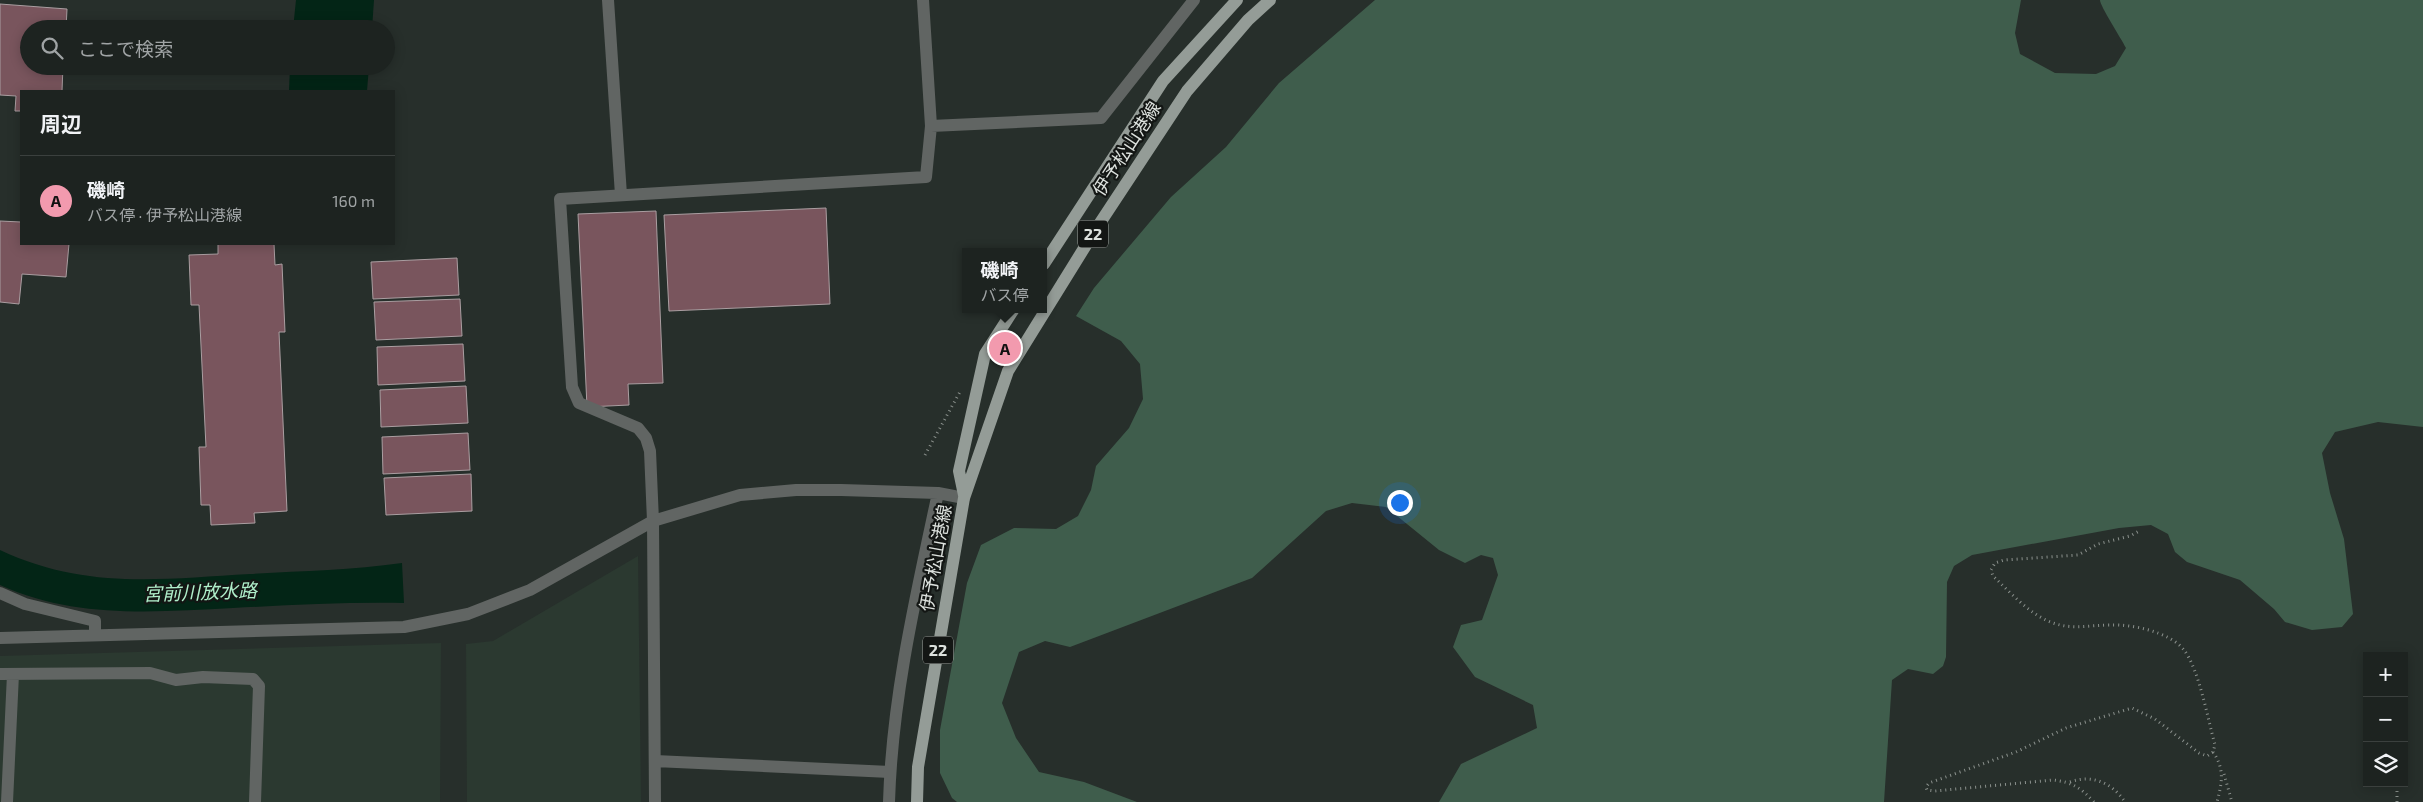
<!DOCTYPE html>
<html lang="ja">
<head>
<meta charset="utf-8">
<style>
	body { margin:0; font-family:"Exo 2","Noto Sans JP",sans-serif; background:#252b29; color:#f1f3f6 }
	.controls { position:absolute; right:15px; bottom:15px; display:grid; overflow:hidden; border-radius:0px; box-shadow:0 2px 12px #0003 }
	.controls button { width:45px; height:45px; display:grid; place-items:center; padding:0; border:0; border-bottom:1px solid #3b403e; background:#1d2320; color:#f1f3f6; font:25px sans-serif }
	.you { position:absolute; left:1399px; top:502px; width:18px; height:18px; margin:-12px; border:4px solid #fff; border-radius:50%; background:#1a73e8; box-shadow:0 0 0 8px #1a73e833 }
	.badge { display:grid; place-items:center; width:32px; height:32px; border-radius:50%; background:#f29aae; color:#111; font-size:16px; font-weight:700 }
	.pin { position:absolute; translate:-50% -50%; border:2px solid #fff; box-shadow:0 1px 5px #0006 }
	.popup { position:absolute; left:962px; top:248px; width:85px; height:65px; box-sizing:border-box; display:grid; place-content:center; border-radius:0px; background:#1d2320; filter:drop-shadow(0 1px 4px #0005); font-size:16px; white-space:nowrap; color:#a0a4a5 }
	.popup b { font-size:19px; color:#f1f3f6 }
	.popup::after { content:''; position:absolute; left:50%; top:100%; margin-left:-10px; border:10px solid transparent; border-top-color:#1d2320 }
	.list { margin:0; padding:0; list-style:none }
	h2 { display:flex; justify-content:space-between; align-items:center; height:65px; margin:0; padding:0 20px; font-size:21px }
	h2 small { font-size:16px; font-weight:400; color:#a0a4a5 }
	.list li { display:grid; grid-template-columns:32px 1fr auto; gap:15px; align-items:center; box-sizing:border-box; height:90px; padding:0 20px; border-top:1px solid #3b403e }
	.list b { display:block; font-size:19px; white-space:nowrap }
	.list p { margin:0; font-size:16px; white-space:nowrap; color:#a0a4a5 }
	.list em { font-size:16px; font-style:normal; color:#a0a4a5 }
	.icon { flex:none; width:28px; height:28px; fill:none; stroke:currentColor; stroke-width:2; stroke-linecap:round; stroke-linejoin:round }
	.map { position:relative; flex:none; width:2423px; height:802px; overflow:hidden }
	.search { position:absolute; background:#1d2320; box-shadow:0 2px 12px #0003; left:20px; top:20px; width:375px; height:55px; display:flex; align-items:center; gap:12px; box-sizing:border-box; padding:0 18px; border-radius:28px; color:#a0a4a5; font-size:19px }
	.panel { position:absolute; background:#1d2320; box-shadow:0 2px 12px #0003; left:20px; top:90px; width:375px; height:155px; border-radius:0px }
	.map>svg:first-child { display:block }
	.built { fill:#2b3930 }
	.green { fill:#3f5d4c }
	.water { fill:#032516 }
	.building { fill:#79555d; stroke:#aa9ea1 }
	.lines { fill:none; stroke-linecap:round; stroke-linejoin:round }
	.path { stroke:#8b918d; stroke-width:3; stroke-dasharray:1 4; stroke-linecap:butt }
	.minor { stroke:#616563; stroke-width:12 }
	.major { stroke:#949c97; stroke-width:12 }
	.labels { text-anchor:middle; stroke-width:4.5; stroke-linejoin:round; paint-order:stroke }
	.shield { fill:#131614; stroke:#a0a5a1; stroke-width:1 }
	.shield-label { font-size:16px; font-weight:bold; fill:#dde2de }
	.street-label { font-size:18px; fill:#dde2de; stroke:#131614 }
	.water-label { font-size:19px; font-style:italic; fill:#afeeca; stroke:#131614 }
</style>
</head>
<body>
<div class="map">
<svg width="2423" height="802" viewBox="0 0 2423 802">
	<rect width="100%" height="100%" fill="#272f2b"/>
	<path class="built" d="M638,556L641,802H467L466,644L493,641Z
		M441,643L440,802H0V656Z"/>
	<path class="green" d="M1375,0H2021L2015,33L2020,54L2055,73L2096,74L2115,66L2126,48C2121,38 2100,6 2100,0H2423V427L2378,422L2335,432L2322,453L2330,493L2344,539L2353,614L2342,627L2312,630L2285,622L2274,609L2240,580L2187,562L2175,552L2168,534L2151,525L2119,528L1972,555L1954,566L1947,582L1946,657L1943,666L1933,674L1908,669L1892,680L1884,802H1439L1461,764L1537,728L1533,705L1475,677L1453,647L1461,625L1482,620L1498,575L1493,558L1481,555L1465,563L1439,550L1386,507L1352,503L1326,511L1252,578L1070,647L1045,641L1019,652L1002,703L1016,738L1039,772L1084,782L1137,802H957L952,798L940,773V730L967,583L981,545L1014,528L1056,529L1078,516L1091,490L1096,466L1129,428L1143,399L1140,364L1121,341L1076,316L1094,288L1171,197L1226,147L1279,83Z"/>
	<path class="water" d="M296,0H374L372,29H293Z
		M290,66H369L367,91H289Z
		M0,550C85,590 160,579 250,574C301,571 352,570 402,563L404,603C347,602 290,605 233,608C153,612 75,619 0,585Z"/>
	<path class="building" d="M0,4L67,9L66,29H29V66H63L62,91H21V111H15L16,96L0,95Z
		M826,208L830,304L669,311L664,215Z
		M656,211L663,383L628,384L629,405L587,407L578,214Z
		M0,221L21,222V244H69L66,277L22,274L19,304L0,302Z
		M218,244H274L275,265L282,264L285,332H279L287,511L254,513L255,523L211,525L210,505H201L199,447H206L199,305H191L189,255L218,254Z
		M457,258L459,295L373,299L371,262Z
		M460,299L462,336L376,340L374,302Z
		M463,344L465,381L378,385L377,347Z
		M466,386L468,423L381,427L380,390Z
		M468,433L470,470L383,474L382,437Z
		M471,474L472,511L386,515L384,478Z"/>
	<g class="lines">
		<path class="path" d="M925,455L961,390
			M2213,752C2225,769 2222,783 2217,802
			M2224,774L2232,802
			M2070,782C2093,774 2112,783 2125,802
			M2094,802C2081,788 2072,782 2053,780L1935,791L1927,790L1926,787L1929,783L2016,752L2066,728L2132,708L2155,719L2199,753L2207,756L2213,752L2215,745C2208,720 2199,669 2184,650C2170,632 2132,624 2110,625C2089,625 2073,630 2053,623C2030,615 2011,593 1993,576L1991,570L1995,563L2004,560L2078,555L2098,544L2130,536L2141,530
			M2397,802V783"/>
		<path class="minor" d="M608,0L621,195
			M931,126L1101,118L1194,0
			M0,593L25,604L95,621V635
			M0,638L404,627L468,614L530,590L653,521L740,495L796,490H841L938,493L964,498
			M0,674L150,673L176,680L203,677L253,679L259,686L255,802
			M655,761L890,772
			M7,802L13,674
			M655,802L653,521L650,451L646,438L638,428L579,403L572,387L560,199L926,177L931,126L923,0
			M889,802C892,698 916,595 938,493"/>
		<path class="major" d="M1044,264L1163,81L1237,0
			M964,495L959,471L985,354L1014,309
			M917,802L918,767L964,498L1008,371L1096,229L1187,91L1248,20L1270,0"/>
	</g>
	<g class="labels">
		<g class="shield">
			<rect x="1078" y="220.5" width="30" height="27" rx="4"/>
			<rect x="923" y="636.5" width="30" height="27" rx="4"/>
		</g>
		<g class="shield-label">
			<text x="1093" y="240">22</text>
			<text x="938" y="656">22</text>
		</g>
		<g class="street-label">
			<text transform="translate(1127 149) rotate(-57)" y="6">伊予松山港線</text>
			<text transform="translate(936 558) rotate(-80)" y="6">伊予松山港線</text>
		</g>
		<g class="water-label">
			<text transform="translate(200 592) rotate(-2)" y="7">宮前川放水路</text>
		</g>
	</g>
</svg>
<div class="controls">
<button>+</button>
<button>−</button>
<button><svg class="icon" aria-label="layers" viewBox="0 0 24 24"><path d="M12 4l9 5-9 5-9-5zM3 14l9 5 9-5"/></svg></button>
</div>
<div class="you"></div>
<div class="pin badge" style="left:1005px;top:348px">A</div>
<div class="popup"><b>磯崎</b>バス停</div>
<div class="search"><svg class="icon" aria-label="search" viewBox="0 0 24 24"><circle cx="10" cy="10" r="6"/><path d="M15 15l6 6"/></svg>ここで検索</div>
<section class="panel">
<h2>周辺<small></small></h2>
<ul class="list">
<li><span class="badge">A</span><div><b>磯崎</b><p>バス停 · 伊予松山港線</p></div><em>160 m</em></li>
</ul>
</section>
</div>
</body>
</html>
